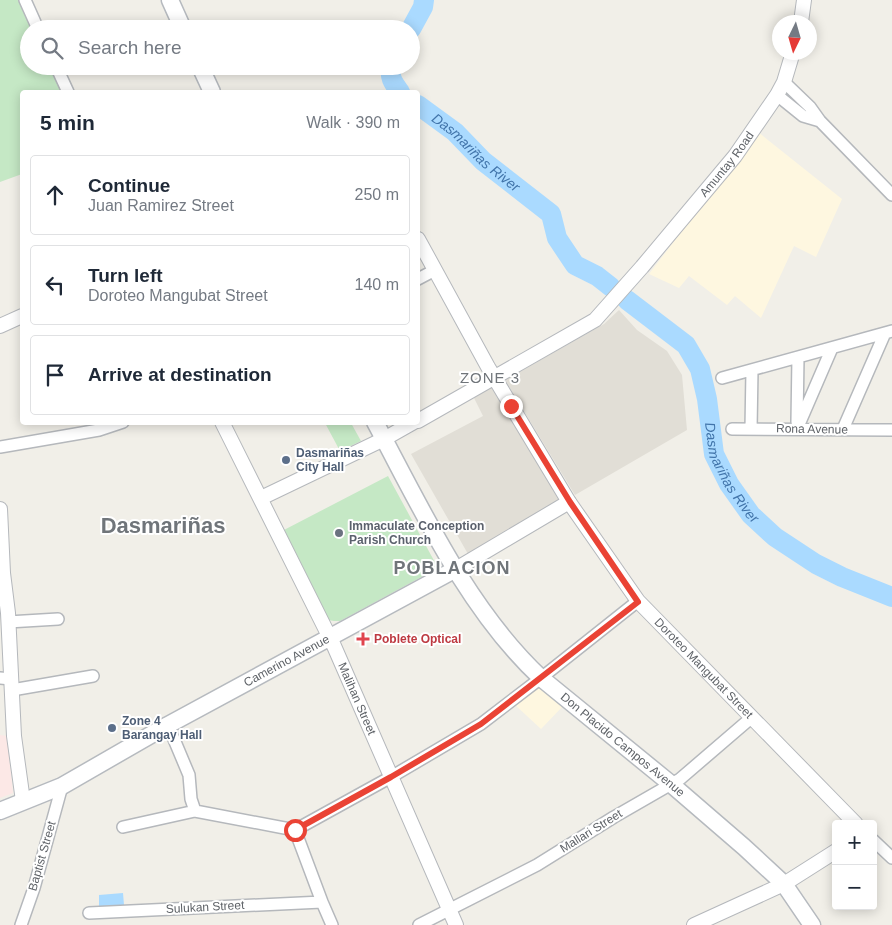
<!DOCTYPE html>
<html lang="en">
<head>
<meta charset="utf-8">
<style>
	body { margin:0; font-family:Helvetica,sans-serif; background:#f2f2f3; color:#1f2937 }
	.controls { position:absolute; right:15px; bottom:15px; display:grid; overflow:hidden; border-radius:5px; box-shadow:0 2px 12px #0003 }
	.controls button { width:45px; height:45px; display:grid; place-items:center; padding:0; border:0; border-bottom:1px solid #e0e1e3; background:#fff; color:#1f2937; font:25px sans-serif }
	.compass { position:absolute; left:772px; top:15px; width:45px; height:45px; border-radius:50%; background:#fff; box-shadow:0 2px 12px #0003; rotate:185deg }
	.stop { position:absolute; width:15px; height:15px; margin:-11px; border:4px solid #ea4335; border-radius:50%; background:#fff }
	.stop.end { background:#ea4335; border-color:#fff; box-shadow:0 1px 5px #0008 }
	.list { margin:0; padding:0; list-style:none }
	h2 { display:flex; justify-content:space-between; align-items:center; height:65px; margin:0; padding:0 20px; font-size:21px }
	h2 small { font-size:16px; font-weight:400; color:#747a83 }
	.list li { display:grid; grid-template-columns:32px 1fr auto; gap:15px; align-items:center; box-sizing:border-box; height:80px; margin:0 10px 10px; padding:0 10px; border:1px solid #e0e1e3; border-radius:5px }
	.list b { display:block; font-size:19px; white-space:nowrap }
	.list p { margin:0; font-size:16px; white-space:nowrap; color:#747a83 }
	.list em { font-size:16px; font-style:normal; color:#747a83 }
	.icon { flex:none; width:28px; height:28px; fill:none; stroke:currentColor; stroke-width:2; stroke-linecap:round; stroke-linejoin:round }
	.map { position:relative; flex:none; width:892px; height:925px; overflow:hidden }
	.search { position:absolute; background:#fff; box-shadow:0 2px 12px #0003; left:20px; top:20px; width:400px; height:55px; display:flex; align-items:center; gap:12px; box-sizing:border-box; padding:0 18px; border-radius:28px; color:#747a83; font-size:19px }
	.panel { position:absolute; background:#fff; box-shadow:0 2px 12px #0003; left:20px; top:90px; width:400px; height:335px; border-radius:5px }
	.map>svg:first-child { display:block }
	.commercial { fill:#fef7e0 }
	.education { fill:#e1ded6 }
	.medical { fill:#fce8e6 }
	.green { fill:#c5e8c5 }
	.water { fill:#aadaff }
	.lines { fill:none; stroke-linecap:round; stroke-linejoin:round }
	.river { stroke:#aadaff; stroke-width:20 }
	.minor-casing { stroke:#b5b8bc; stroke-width:14 }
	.tertiary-casing { stroke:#b5b8bc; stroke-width:16 }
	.secondary-casing { stroke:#b6babf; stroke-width:19 }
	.minor { stroke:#fff; stroke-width:11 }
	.tertiary { stroke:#fff; stroke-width:14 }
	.secondary { stroke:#fff; stroke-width:16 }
	.route { stroke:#ea4335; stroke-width:6 }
	.service-dot { fill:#5c6f8a; stroke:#fff; stroke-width:2 }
	.worship-dot { fill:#6b7280; stroke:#fff; stroke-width:2 }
	.health-dot { fill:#e0444e; stroke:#fff; stroke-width:2 }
	.labels { text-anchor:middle; stroke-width:4; stroke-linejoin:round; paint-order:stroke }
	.street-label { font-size:12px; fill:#5f6368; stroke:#fff }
	.service-label { font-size:12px; font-weight:bold; fill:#4e5e75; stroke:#fff; text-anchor:start }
	.worship-label { font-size:12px; font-weight:bold; fill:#5b616d; stroke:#fff; text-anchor:start }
	.health-label { font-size:12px; font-weight:bold; fill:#be3a42; stroke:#fff; text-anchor:start }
	.water-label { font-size:14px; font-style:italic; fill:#4174aa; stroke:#fff }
	.quarter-label { font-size:15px; letter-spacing:1px; fill:#70757a; stroke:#fff }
	.district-label { font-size:18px; font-weight:bold; letter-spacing:1px; fill:#70757a; stroke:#fff }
	.town-label { font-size:22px; font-weight:bold; fill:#70757a; stroke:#fff }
</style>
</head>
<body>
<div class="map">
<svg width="892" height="925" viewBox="0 0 892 925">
	<rect width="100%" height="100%" fill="#f1efe8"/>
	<path class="commercial" d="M758,132L842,199L816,257L794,246L761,318L735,296L727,305L689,276L679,288L649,274Z
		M538,682L565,704L541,729L513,703Z"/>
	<path class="education" d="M619,310L637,330L667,351L682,375L687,430L575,495L505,380L604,324Z
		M491,387L562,502L468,554L411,454L483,416L474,398Z"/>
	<path class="medical" d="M0,735L7,736L13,793L0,798Z"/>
	<path class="green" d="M0,0H18L32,29H29V66H49L61,92H22V174L0,182Z
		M325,423H351L361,441L340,451Z
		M388,476L438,568L340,621H334L328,620L282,531Z"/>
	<path class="water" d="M123,893L124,905L99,907V895Z"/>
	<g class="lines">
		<g class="river">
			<path d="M411,29L423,7L424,0"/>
			<path d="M392,66C388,77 394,84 400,92"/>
			<path id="s1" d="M418,105L455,132L483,161L551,214L557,238L575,265L597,276L611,287"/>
			<path id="s2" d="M627,300L686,345L700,369L707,399L714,454L729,484L751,515L775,537L816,564L842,577L892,597"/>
		</g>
		<defs>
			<path id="minor" d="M25,0L38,29
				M56,66L68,92
				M784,82L810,107L820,121L892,195
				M777,95L803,116L820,121
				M418,279L435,270
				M722,378L892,331
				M797,422L798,357
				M732,429L892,430
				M751,429L752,370
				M797,429L832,348
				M843,429L885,333
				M0,447L99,430L123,422
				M8,622L58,619
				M0,678L11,679
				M12,690L93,676
				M168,725L189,775L191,799L195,811L295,830
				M123,827L195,811
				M295,830L391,777L481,724L541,678L638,601
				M295,830L322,902L332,925
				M873,840L892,858
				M89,913L322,902
				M21,925L34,888L62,786
				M419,925L537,865L614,817L680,779L751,718"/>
			<g id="tertiary">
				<path d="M801,22L804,0"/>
				<path id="s3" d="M418,239L488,367L569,502L638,601L856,824"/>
				<path d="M0,326L22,316"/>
				<path id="s4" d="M418,421L595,320L642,267L735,156L777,95L784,82L793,52"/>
				<path id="s5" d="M222,422L334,646L456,925"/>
				<path d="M261,498L384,439L414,422"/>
				<path d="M0,509L3,573L8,613L14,736L23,801"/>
				<path d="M456,569L569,502"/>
				<path d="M694,925L784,884L836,851"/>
			</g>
			<g id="secondary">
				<path d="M170,0L183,29"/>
				<path d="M200,66L212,92"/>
				<path id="s6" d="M375,422C422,510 468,610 541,678L671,784L744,847L784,884L812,925"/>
				<path id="s7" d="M0,811L62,786L168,725L456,569"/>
			</g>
		</defs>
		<use href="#minor" class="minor-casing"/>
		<use href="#tertiary" class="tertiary-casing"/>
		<use href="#secondary" class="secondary-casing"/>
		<use href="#minor" class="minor"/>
		<use href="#tertiary" class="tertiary"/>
		<use href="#secondary" class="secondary"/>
	</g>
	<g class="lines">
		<path class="route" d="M295,830L391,777L481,724L638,602L570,502L511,406"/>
	</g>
	<g class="service-dot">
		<circle cx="286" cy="460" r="5"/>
		<circle cx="112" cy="728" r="5"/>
	</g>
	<circle class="worship-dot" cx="339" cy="533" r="5"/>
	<path class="health-dot" d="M360.5 631.5h5v5h5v5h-5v5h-5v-5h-5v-5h5z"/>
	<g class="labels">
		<g class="street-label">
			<text dy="4" stroke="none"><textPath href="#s4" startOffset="408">Amuntay Road</textPath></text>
			<text transform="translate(812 429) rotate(1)" y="4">Rona Avenue</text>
			<text dy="4" stroke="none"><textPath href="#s7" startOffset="324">Camerino Avenue</textPath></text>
			<text dy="4" stroke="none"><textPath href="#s3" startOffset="518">Doroteo Mangubat Street</textPath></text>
			<text dy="4" stroke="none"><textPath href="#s5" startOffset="308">Malihan Street</textPath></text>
			<text dy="4" stroke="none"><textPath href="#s6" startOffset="412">Don Placido Campos Avenue</textPath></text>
			<text transform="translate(591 831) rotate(-32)" y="4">Mallari Street</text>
			<text transform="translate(42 856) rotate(-74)" y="4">Baptist Street</text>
			<text transform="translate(205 907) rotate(-3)" y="4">Sulukan Street</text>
		</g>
		<g class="service-label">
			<text x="296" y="457">Dasmariñas<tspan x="296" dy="14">City Hall</tspan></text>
			<text x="122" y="725">Zone 4<tspan x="122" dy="14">Barangay Hall</tspan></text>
		</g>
		<g class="worship-label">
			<text x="349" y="530">Immaculate Conception<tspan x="349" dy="14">Parish Church</tspan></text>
		</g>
		<g class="health-label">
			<text x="374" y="643">Poblete Optical</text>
		</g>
		<g class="water-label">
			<text dy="5" stroke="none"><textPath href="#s1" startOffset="75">Dasmariñas River</textPath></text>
			<text dy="5" stroke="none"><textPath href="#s2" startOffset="212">Dasmariñas River</textPath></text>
		</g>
		<g class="quarter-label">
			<text x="490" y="383">ZONE 3</text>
		</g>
		<g class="district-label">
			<text x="452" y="574">POBLACION</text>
		</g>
		<g class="town-label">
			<text x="163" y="533">Dasmariñas</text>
		</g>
	</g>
</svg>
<div class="controls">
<button>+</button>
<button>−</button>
</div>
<svg class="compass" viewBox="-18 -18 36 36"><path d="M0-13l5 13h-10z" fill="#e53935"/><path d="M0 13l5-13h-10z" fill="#747a83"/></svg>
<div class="stop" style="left:295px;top:830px"></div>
<div class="stop end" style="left:511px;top:406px"></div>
<div class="search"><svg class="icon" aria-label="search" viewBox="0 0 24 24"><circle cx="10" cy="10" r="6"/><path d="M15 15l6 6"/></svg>Search here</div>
<section class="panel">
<h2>5 min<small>Walk · 390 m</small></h2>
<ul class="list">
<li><svg class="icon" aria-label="ahead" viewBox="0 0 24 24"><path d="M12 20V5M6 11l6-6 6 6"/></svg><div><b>Continue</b><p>Juan Ramirez Street</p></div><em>250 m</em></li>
<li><svg class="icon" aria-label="left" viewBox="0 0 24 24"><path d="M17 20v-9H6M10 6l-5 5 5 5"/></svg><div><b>Turn left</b><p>Doroteo Mangubat Street</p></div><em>140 m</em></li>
<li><svg class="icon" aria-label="arrive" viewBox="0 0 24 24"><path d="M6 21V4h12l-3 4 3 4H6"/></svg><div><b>Arrive at destination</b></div></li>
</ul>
</section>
</div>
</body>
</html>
